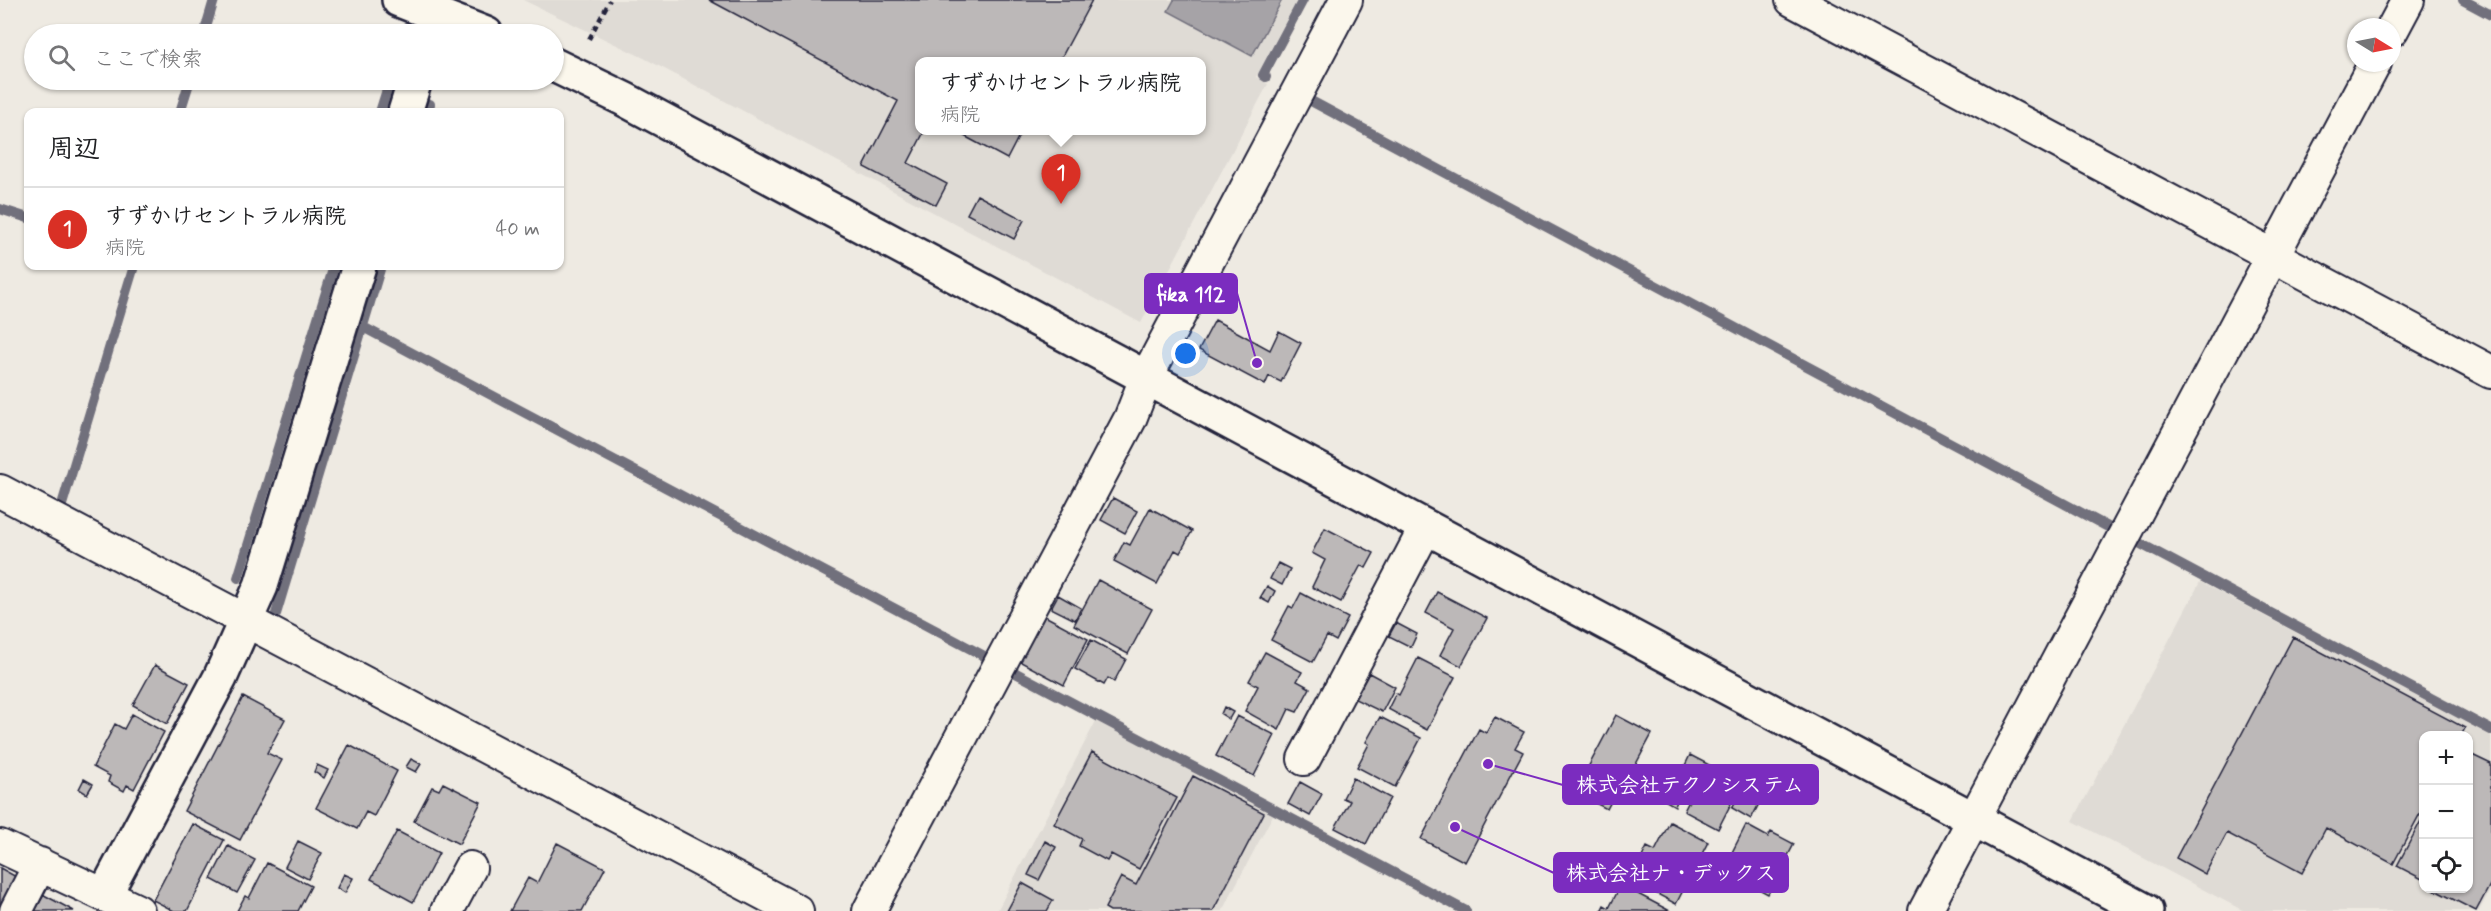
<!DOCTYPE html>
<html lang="ja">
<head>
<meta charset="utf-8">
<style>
	body { margin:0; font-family:Mynerve,"Klee One",sans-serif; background:#f6f6f6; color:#202124 }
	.controls { position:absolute; right:18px; bottom:18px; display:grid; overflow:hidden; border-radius:12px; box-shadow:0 2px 4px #0004 }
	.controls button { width:54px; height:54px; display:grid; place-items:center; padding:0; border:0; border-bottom:2px solid #e0e0e0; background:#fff; color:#202124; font:30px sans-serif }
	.compass { position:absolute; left:2347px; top:18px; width:54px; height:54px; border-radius:50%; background:#fff; box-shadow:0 2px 4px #0004; rotate:100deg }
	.you { position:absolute; left:1186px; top:354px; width:21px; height:21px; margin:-15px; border:4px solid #fff; border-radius:50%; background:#1a73e8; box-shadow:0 0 0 9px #1a73e833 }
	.badge { display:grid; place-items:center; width:39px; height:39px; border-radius:50%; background:#d93025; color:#fff; font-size:20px; font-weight:700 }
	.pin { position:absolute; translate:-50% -50px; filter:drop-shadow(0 2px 3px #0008) }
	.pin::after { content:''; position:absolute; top:32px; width:21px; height:18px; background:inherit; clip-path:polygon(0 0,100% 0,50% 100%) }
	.popup { position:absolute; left:915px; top:57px; width:291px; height:78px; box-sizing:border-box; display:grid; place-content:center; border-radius:12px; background:#fff; filter:drop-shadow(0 2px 4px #0005); font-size:20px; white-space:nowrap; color:#757577 }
	.popup b { font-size:22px; color:#202124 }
	.popup::after { content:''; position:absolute; left:50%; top:100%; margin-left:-12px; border:12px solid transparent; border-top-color:#fff }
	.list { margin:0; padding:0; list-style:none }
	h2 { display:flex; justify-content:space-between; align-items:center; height:78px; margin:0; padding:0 24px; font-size:26px }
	h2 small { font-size:20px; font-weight:400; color:#757577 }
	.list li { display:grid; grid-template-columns:39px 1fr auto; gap:18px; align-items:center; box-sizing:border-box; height:84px; padding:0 24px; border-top:2px solid #e0e0e0 }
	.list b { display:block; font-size:22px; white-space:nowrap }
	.list p { margin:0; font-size:20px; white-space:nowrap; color:#757577 }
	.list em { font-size:20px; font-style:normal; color:#757577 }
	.icon { flex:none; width:33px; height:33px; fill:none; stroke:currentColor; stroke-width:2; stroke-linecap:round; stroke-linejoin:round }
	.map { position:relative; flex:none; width:2491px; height:911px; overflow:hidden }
	.search { position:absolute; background:#fff; box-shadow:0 2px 4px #0004; left:24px; top:24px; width:540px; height:66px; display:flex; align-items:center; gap:15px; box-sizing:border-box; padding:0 21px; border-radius:33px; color:#757577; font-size:22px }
	.panel { position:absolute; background:#fff; box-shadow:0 2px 4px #0004; left:24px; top:108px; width:540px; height:162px; border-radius:12px }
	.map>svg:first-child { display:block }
	.built { fill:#dfdbd5; fill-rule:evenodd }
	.water { fill:#a6a3a7; stroke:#716f7c; stroke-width:1.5 }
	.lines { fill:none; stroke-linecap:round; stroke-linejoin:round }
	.stream { stroke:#716f7c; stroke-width:10 }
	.building { fill:#bcb8b8; stroke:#22223b; stroke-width:1.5 }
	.street-casing { stroke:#22223b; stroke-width:36 }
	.secondary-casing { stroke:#22223b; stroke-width:38 }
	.path { stroke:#22223b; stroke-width:4; stroke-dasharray:6 4.5; stroke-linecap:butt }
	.street { stroke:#fbf7ec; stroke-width:32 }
	.secondary { stroke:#fbf7ec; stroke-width:33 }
	.leader { fill:none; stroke:#7b2cbf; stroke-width:2 }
	.callout-dot { fill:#7b2cbf; stroke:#fbf7ec; stroke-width:2 }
	.callout { fill:#7b2cbf; stroke:#7b2cbf; stroke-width:2 }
	.callout-label { font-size:21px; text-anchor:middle; font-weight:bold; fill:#fff }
</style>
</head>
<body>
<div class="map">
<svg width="2491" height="911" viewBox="0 0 2491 911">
	<rect width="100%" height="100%" fill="#eeeae2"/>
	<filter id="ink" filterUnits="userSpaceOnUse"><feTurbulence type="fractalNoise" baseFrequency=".0167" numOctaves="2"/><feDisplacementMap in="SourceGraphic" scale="12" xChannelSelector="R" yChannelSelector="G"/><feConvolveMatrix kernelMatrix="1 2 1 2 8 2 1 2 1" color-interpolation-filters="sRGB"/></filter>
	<g filter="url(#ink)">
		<path class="built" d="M523,0H1297L1256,77L1268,84L1141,323L644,58ZM920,62H1202V130H920Z
			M2200,582L2491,736V889L2479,911H2244L2073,821ZM2424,736H2468V888H2424Z
			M1096,721L1273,815L1222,911H997Z"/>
		<path class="water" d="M1174,0H1282L1252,56L1168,11Z"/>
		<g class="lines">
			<path class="stream" d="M2463,0L2491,15
				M204,34L214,0
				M1266,77L1263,75L1303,0
				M1313,102L2108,527
				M180,112L190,80
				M380,112L390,80
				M428,112L430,104
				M0,209L28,218
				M363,327L986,657
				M61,508L134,266
				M2141,544L2491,730
				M238,578L334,266
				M276,614L381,266
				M1014,672L1466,911"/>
		</g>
		<path class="building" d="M709,0H1092L1059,62H920V130H925L908,163L947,184L936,205L864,167L898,101Z
			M953,130H1022L1007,159Z
			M977,195L1024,220L1014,239L967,214Z
			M1215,320L1270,350L1279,331L1301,343L1281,382L1269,376L1265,385L1199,350Z
			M1113,498L1137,511L1125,533L1101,520Z
			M1150,508L1192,531L1180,553L1175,550L1157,584L1114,561L1124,542L1130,545Z
			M1325,528L1374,553L1366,568L1361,565L1341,602L1312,587L1325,560L1312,553Z
			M1278,563L1290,569L1282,585L1270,579Z
			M1098,580L1152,609L1128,654L1074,625Z
			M1267,586L1275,591L1269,603L1260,598Z
			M1437,592L1487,618L1461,666L1440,655L1454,628L1426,613Z
			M1301,593L1348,618L1336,641L1327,636L1313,662L1271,640L1289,606L1293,608Z
			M1058,595L1081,608L1075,620L1051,608Z
			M1043,615L1088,639L1064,685L1019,661Z
			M1396,623L1417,634L1411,647L1389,636Z
			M2293,637L2465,728L2461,736H2424V806L2393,864L2326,828L2302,873L2227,833L2205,874L2176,858Z
			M1091,640L1126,659L1114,682L1108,678L1104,685L1075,669Z
			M1265,652L1302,672L1297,681L1310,688L1297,712L1289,709L1279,730L1245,711L1258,686L1249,681Z
			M1418,658L1455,677L1427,730L1388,709L1396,693L1399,695Z
			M155,665L189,683L167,724L133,705Z
			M1369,673L1395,687L1382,712L1355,699Z
			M243,697L285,719L267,753L282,760L240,840L184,811Z
			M1224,707L1233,712L1229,719L1221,714Z
			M132,714L164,732L134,789L127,785L124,791L108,782L110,776L93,767L115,724L124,729Z
			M1616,715L1652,734L1621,792L1585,773Z
			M1237,716L1275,735L1254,776L1216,756Z
			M1380,717L1421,738L1395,787L1357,767L1369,744L1366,742Z
			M1495,717L1524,732L1515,748L1523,752L1465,862L1421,839L1479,729L1486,733Z
			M349,745L397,771L374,816L366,812L357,829L316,808Z
			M1092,752L1177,798L1139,869L1111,854L1107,861L1079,846L1082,839L1054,824Z
			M2468,753L2491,764V883L2476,911L2431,888H2468Z
			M1690,755L1742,782L1718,829L1684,811L1694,791L1677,782Z
			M411,759L421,764L416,772L406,767Z
			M317,765L328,770L324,778L314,772Z
			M1193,776L1264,813L1213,911H1110L1105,908L1121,877L1136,885Z
			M1353,778L1390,798L1366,844L1335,828L1350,801L1343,798Z
			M84,779L93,784L87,794L79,789Z
			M1661,781L1670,786L1663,798L1654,793Z
			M1300,782L1322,794L1310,816L1288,804Z
			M443,783L481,802L459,844L414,821L432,787L439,790Z
			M1601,786L1615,794L1607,809L1593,802Z
			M1743,788L1762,798L1751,819L1732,808Z
			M1669,794L1678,799L1675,806L1666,801Z
			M2424,815V880L2397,866Z
			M1670,822L1708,842L1676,904L1631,880L1647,847L1655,851Z
			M193,824L224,840L187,911H174L153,900Z
			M1746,825L1768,837L1771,832L1794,844L1768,894L1723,870Z
			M397,831L439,853L413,902L371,879Z
			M298,841L322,853L308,879L285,867Z
			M1045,841L1056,847L1039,880L1028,875Z
			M557,843L605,868L582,911H510L528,878L537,883Z
			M228,846L255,860L237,893L211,879Z
			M267,863L311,886L298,911H237L245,896L249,898Z
			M0,868L20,879L2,911H0Z
			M344,874L353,878L345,893L337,888Z
			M1022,883L1053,900L1047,911H1007Z
			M1621,885L1670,911H1601L1604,905L1609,908Z
			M44,895L74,911H35Z"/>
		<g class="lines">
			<defs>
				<path id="street" d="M1792,0L2491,372
					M2392,30L2408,0
					M0,491L797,911
					M1304,759L1426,527
					M0,846L138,911
					M16,911L40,864
					M447,911L470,868
					M869,911L1130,419L1146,378L1346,0
					M1925,911L2375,63"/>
				<path id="secondary" d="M399,0L486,34
					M554,65L624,99L2146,911
					M405,112L415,80
					M105,894L220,678L261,586L359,266"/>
			</defs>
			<use href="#street" class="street-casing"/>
			<use href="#secondary" class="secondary-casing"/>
			<path class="path" d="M589,39L610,0"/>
			<use href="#street" class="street"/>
			<use href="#secondary" class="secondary"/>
		</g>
	</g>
	<path class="leader" d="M1257 363L1237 293M1488 764L1563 785M1455 827L1554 873"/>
	<g class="callout-dot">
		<circle cx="1257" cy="363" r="6"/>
		<circle cx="1488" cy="764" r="6"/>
		<circle cx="1455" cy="827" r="6"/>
	</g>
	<g class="callout">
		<rect x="1145" y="274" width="92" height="39" rx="6"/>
		<rect x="1563" y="765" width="255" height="39" rx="6"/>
		<rect x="1554" y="853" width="234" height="39" rx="6"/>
	</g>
	<g class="callout-label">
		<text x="1191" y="301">fika 112</text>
		<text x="1690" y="792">株式会社テクノシステム</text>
		<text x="1671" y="880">株式会社ナ・デックス</text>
	</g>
</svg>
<div class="controls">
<button>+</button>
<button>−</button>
<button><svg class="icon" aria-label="locate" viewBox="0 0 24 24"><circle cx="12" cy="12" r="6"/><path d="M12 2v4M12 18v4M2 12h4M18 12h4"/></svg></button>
</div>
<svg class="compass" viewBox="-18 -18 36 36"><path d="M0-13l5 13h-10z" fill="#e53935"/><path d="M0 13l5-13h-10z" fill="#757577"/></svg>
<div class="you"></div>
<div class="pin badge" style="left:1061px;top:204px">1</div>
<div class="popup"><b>すずかけセントラル病院</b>病院</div>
<div class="search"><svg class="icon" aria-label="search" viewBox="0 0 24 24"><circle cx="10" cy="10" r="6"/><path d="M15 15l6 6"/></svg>ここで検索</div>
<section class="panel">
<h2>周辺<small></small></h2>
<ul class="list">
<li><span class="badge">1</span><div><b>すずかけセントラル病院</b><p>病院</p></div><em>40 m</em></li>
</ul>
</section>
</div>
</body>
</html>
